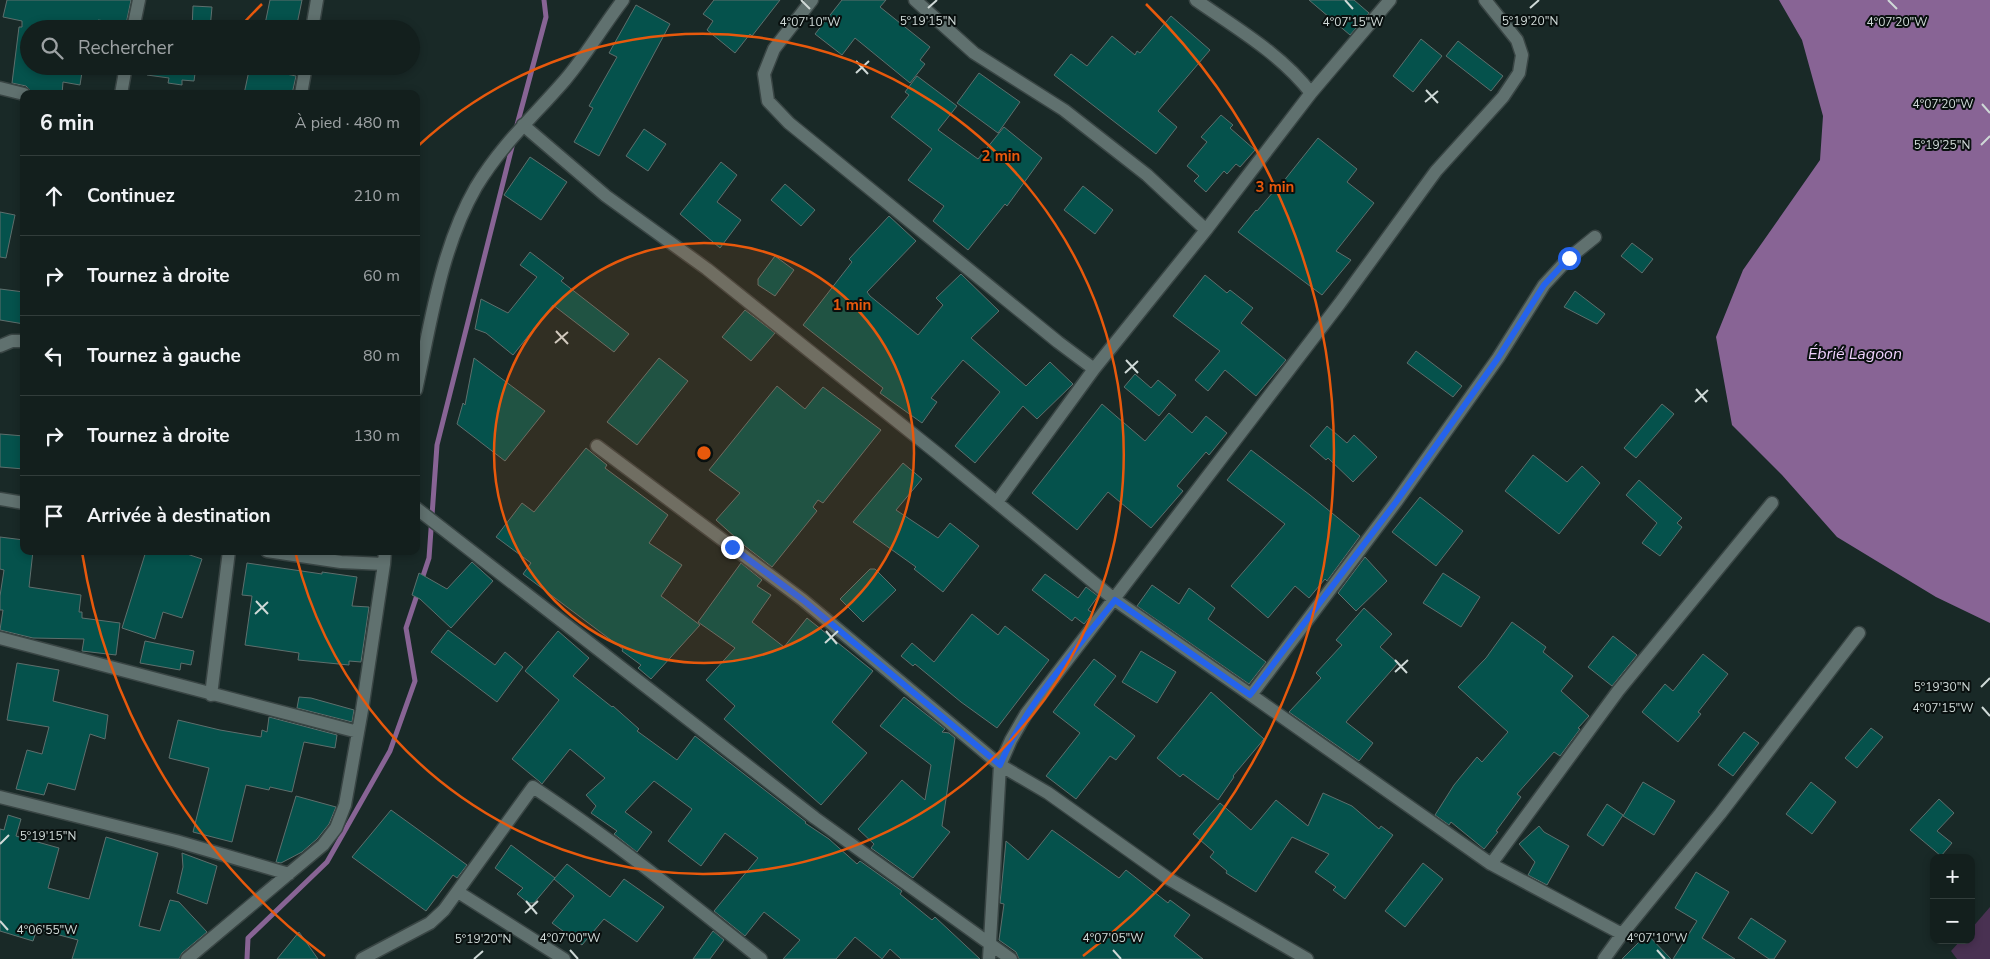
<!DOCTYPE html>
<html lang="fr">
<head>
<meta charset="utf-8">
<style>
	body { margin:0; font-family:"Nunito Sans",sans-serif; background:#202c2a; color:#f1f3f6 }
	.controls { position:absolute; right:15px; bottom:15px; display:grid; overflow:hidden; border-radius:10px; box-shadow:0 2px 8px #0003 }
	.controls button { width:45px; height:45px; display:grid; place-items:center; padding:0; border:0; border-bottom:1px solid #323d3b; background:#131f1d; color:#f1f3f6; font:25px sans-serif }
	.stop { position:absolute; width:15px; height:15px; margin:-11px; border:4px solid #2563eb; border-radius:50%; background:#fff }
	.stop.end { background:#2563eb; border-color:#fff; box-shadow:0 1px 5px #0008 }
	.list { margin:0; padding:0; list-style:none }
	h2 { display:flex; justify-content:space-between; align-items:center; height:65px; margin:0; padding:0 20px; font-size:21px }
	h2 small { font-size:16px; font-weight:400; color:#9da2a4 }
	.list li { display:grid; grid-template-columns:32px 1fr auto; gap:15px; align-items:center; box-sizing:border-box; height:80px; padding:0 20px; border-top:1px solid #323d3b }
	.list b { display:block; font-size:19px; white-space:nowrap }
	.list em { font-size:16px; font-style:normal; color:#9da2a4 }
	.icon { flex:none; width:28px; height:28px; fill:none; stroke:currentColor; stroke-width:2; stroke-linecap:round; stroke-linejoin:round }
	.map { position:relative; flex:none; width:1990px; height:959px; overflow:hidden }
	.search { position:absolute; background:#131f1d; box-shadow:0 2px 8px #0003; left:20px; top:20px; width:400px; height:55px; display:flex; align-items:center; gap:12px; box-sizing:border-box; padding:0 18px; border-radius:28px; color:#9da2a4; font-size:19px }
	.panel { position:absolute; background:#131f1d; box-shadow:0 2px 8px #0003; left:20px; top:90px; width:400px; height:465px; border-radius:10px }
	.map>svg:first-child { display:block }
	.green { fill:#493152 }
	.water { fill:#886495 }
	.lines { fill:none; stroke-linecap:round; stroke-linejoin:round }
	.stream { stroke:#886495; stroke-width:5 }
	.building { fill:#05524c; stroke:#5e6f6d }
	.street-casing { stroke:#394544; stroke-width:15 }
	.street { stroke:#60716f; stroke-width:12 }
	.route { stroke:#2563eb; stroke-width:6 }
	.ticks { fill:none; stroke:#cfd9d7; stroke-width:2 }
	.ring { fill:none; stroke:#e8590c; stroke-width:2.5 }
	.labels { text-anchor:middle; stroke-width:4; stroke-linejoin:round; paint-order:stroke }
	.water-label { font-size:16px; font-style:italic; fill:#efd0fc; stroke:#09100f }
	.ticks-label { font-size:12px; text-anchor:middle; fill:#cfd9d7; stroke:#09100f; stroke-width:4; stroke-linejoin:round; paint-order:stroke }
	.centre { fill:#e8590c; stroke:#09100f; stroke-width:2.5 }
	.ring-label { font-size:15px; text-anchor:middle; font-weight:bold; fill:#e8590c; stroke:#09100f; stroke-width:4; stroke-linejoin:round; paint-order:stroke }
</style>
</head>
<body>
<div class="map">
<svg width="1990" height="959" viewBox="0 0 1990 959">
	<rect width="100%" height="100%" fill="#192927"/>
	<path class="green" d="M1990,907V959H1957L1951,951L1961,940H1971V929Z"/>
	<path class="water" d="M1779,0H1990V623L1936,597L1837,537L1782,475L1732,425L1716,337L1743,270L1820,160L1823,116L1802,40Z"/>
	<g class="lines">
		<path class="stream" d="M517,125L546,17L544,0
			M421,582L429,558L437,445L513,143
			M247,959L248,938L327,862L390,751L415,681L406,628L418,592"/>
	</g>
	<path class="building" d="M7,0H131L126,24L98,20V29H29V66H83L80,85L63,82L62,94L31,91L26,86L12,83L19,27H22V21L3,17Z
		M270,0H302L296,29H264Z
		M714,0H780L752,36L750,34L735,53L707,30L713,21L703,14Z
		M842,0H886L880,7L930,47L920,60L925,64L910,83L855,38L842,55L815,34Z
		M1309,0H1354L1369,13L1350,35Z
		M636,5L670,24L599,156L574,142L593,108L589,106L617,57L609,53Z
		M193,6L212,7L210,29H192Z
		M1171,16L1210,50L1158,111L1177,127L1156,154L1054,75L1071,54L1087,66L1112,36L1135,55L1137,51L1140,53Z
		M1421,39L1442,56L1413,92L1393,76Z
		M1458,41L1503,76L1491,91L1446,56Z
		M147,66H196L194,81L182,80V85L168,83L169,78L147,75Z
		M250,66H288L286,74L296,76L292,94H244Z
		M979,73L1020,102L998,133L957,103Z
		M917,76L957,106L938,130L978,159L1004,127L1042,158L1007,206L1005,204L968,250L933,221L944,206L908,180L932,149L891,117L909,95L905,92Z
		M1221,115L1233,125L1230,128L1255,150L1240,167L1236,164L1227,174L1224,171L1206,192L1194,181L1199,176L1187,166L1207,142L1201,137Z
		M644,129L666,144L648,171L626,156Z
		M1318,138L1357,169L1347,182L1374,203L1336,251L1351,260L1322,295L1238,232L1256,210L1257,211L1274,191L1275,192Z
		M530,157L567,182L541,220L504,195Z
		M721,162L737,175L717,202L741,220L720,248L680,214Z
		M785,184L815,210L801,226L771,200Z
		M1083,186L1113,210L1095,234L1064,210Z
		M0,212L15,215L6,258L0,257Z
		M889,216L916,241L867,292L870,296L918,335L943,305L936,298L961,274L999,311L971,338L1026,386L1050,362L1073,384L1037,419L1023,406L975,463L955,446L1000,392L963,360L931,398L937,402L922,423L880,393L883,388L803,325L852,262L849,259Z
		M1632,243L1653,259L1642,273L1621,256Z
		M530,252L564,278L561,281L629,334L614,352L553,305L513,355L486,333L475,329L481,299L508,313L537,277L520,265Z
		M775,256L794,270L775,296L758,285V279Z
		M1205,275L1227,293L1230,290L1253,308L1241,323L1286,360L1256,396L1225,370L1208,391L1195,380L1220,351L1173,316Z
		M0,289L24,292V324L0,320Z
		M1575,291L1605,314L1597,324L1564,307Z
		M745,310L775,333L751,361L722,337Z
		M1416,351L1462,386L1453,397L1407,363Z
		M474,358L545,411L505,461L457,424L463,403L465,405Z
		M659,358L688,381L637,445L607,422Z
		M1135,374L1151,388L1158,380L1176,395L1159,416L1124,387Z
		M777,386L805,409L823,387L881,430L823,503L818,500L813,507L817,511L772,567L745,546L716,520L740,493L709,470Z
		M1102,404L1145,441L1169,413L1192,433L1206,416L1227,433L1209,455L1206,452L1177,486L1183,491L1151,528L1108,492L1077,530L1032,493Z
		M1662,404L1674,414L1636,458L1624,448Z
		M1327,426L1347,443L1354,435L1377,457L1353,482L1328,458L1326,460L1310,446Z
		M0,434L24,436V469L0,467Z
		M586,448L607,465L605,468L668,515L649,543L682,565L661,596L700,625L651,679L638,668L641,665L622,651L623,649L523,574L531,563L496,537L522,503L534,512Z
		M1251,450L1310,495L1360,536L1327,581L1325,579L1309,598L1295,586L1268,618L1231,586L1285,524L1227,480Z
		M1533,455L1567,482L1582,466L1600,483L1559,534L1505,491Z
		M903,463L922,479L896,510L938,538L950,523L979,546L943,592L914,569L916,567L853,522Z
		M1639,480L1682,518L1677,523L1682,527L1660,556L1642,543L1657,523L1626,495Z
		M1420,497L1463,531L1436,566L1392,532Z
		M0,537L24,540V551H33L29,587L81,595L79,612H82V618L120,623L116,655L82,651L84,639L33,638L0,630L3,610H0V596L4,570L0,569Z
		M146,551H178L202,559L182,618L163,612L155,639L122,628Z
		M1365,557L1387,581L1356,611L1338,593Z
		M472,562L493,581L451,628L420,599L412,595L419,573L447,589Z
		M247,563L322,574V572L357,577L352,606L369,607L361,662L349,661V665L298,660L299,653L245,645L252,596L242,595Z
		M741,563L762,580L757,586L771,595L752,622L784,647L807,618L873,671L832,722L867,753L821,805L724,719L735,706L706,680L735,648L698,622Z
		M870,569H875L896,590L863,622L840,599Z
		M1443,573L1480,597L1461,627L1423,603Z
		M1045,574L1078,598L1086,587L1098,596L1088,610L1093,613L1084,624L1075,617L1072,621L1032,590Z
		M1152,585L1179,604L1189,588L1215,608L1208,619L1266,662L1249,684L1137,606Z
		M1364,608L1392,634L1380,647L1398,663L1346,722L1373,743L1359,761L1289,712L1321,678L1316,673L1342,645L1336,640Z
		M972,614L998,635L1005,626L1049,660L997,728L961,702L915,664L913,666L901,656L912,643L934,662Z
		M1512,622L1546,647L1543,652L1573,676L1561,691L1589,716L1578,728L1580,729L1560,756L1554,752L1517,794L1521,797L1496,831L1498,832L1484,849L1451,822L1449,825L1435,815L1454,785L1477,757L1482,762L1508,732L1458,687L1486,658Z
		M448,630L495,665L505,652L523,667L497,702L431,652Z
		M558,631L589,658L573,676L612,707L613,706L639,729L637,731L677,760L695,736L806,822L805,823L829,839L857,864L860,861L902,891L900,894L932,920L935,917L980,959H901L890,949L882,959L855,937L836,959H783L800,940L764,912L745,936L714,911L758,858L725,833L701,866L668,841L692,809L654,781L625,812L652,832L637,852L614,834L617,831L591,813L596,806L586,795L605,778L570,749L542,784L540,782L512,759L559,700L525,671Z
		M1613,636L1637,655L1612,686L1588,667Z
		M145,641L194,651L191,665L181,663L180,670L140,663Z
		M1141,651L1176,672L1157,703L1122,682Z
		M1703,654L1728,674L1698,712L1701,714L1678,742L1642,712L1665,684L1673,691Z
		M1094,659L1116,676L1094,705L1135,736L1116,760L1110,756L1076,799L1046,776L1080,733L1053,712Z
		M17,663L59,670L53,701L108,715L105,739L90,734L75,790L48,783L44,795L16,789L27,750L42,754L49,727L7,720Z
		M1211,692L1264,739L1233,776L1234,777L1218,800L1183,774L1180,777L1157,758Z
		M299,697L311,698L354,710L352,722L297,708Z
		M904,697L945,729L942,732L949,733L955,738L942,826L950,832L913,878L871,848L874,844L858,829L902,780L925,800L931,765L880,726Z
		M269,717L337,735L335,748L304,742L292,792L270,787L269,790L246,785L232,842L193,832L209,768L169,758L178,720L220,730L261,737L262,730L267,732Z
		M1871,728L1883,737L1857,768L1845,758Z
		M1744,732L1759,743L1733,776L1718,765Z
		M1643,782L1675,801L1654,835L1623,816Z
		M1811,782L1836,802L1812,834L1786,814Z
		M1323,793L1352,806L1379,829L1381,826L1393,835L1345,899L1333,890L1336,887L1315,872L1329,854L1292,837L1256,892L1226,873L1227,871L1210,857L1214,852L1193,834L1220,803L1251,830L1276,800L1308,826Z
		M296,796L336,807L329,824L317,839L302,852L281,863L276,862Z
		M1939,799L1954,813L1937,831L1952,843L1941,856L1910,830Z
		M1607,804L1623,815L1603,846L1587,835Z
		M391,810L467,865L457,878L453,875L426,911L352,857Z
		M8,815L21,819L16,836L59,848L48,888L89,899L106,837L158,853L139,926L160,931L170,900L179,902L207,932L182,953L179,959H72L78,940L37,929L33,941L0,931V829L4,830Z
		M1539,826L1544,832L1569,846L1547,885L1528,875L1535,862L1519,844Z
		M1052,830L1119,878L1126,870L1168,903L1170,900L1190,915L1174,936L1203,959H1019L1016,952L999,940L1004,904L1000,903L1006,841L1028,860Z
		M511,845L555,878L534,903H528L517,894L523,888L495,868Z
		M182,853L217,866L207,904L177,893L183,867Z
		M1423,863L1443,879L1405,927L1385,911Z
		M567,864L610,897L624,879L664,907L637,942L604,919L582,945L552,923L574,896L554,879Z
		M1696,872L1729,892L1702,938L1735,959H1673L1697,921L1675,908Z
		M1751,918L1786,941L1774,959H1769L1738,938Z
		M713,931L724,940L710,959H693Z
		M299,932L318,959H277Z
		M1647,934L1671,959H1622Z"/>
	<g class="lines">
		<defs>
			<path id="street" d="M812,0L774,49L764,74L768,101L789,123L1058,342L1094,369
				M915,0L974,53L1064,110L1147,175L1206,230
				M1196,0C1236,28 1281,54 1311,93
				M133,29L139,0
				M312,29L317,0
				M0,88L24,94
				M121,94L126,66
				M301,94L306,66
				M523,125L606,196L707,269L938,454L1115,600L1251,695L1396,502L1498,358L1544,285L1569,258L1595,237
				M0,346L12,341H24
				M416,390C431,322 441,248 476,187C502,144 533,117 565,80C587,54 603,26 623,0
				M597,446L803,600L1000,765L1048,793L1169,879L1307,959
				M0,499L24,503
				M997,502L1094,369L1206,230L1311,93L1390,0
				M416,508L815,818L1011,959
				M267,551L341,562L384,564L385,551
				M0,638L358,732
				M211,695L229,551
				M1251,695L1491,864L1618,691L1772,503
				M0,797L176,841L289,874
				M1491,864L1622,934L1720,814L1859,633
				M458,892L564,959
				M187,959L323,845L336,828L345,805L362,710L384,564
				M362,959L430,923L444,910L533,787C613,840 687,900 761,959
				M989,959L1000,765L1011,740L1026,714L1340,303L1436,171L1503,97L1519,73L1522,55L1517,40L1485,0
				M1604,959L1622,934"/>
		</defs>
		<use href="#street" class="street-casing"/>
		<use href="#street" class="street"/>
	</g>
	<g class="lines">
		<path class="route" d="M732,547L803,600L1000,765C1026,703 1074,653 1115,600L1250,695L1396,502L1498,358L1544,285L1569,258"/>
	</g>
	<path class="ticks" d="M801,0L810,9M1345,0L1353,9M1888,0L1897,9M928,8L937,0M1530,8L1539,0M856,61L868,74M856,73L869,61M1426,90L1438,103M1425,102L1438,91M1982,104L1990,113M1981,145L1990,136M556,331L568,344M555,343L568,332M1126,360L1138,373M1125,373L1138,361M1696,389L1707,402M1695,402L1708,390M256,601L268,614M255,614L268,602M826,631L837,644M825,643L838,631M1395,660L1407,673M1395,672L1408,660M1981,687L1990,678M1982,707L1990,716M0,844L9,835M526,901L537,914M525,913L538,901M0,921L8,930M570,950L578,959M1113,950L1121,959M1657,950L1665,959M474,959L483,951"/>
	<circle cx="704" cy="453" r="210" fill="#e8590c" fill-opacity=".12"/>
	<g class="ring">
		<circle cx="704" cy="453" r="210"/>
		<path d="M418 146A420 420 0 1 1 296 555"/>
		<path d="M325 956A630 630 0 0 1 82 552M240 27A630 630 0 0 1 262 4M1146 4A630 630 0 0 1 1083 956"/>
	</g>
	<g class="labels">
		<g class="water-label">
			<text x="1855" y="359">Ébrié Lagoon</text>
		</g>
	</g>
	<g class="ticks-label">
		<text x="928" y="25">5°19'15"N</text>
		<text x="1530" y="25">5°19'20"N</text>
		<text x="810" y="26">4°07'10"W</text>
		<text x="1353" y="26">4°07'15"W</text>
		<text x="1897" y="26">4°07'20"W</text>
		<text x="1943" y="108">4°07'20"W</text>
		<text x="1942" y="149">5°19'25"N</text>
		<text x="1942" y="691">5°19'30"N</text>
		<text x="1943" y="712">4°07'15"W</text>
		<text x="48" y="840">5°19'15"N</text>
		<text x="47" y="934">4°06'55"W</text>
		<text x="570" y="942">4°07'00"W</text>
		<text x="1113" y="942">4°07'05"W</text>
		<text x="1657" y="942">4°07'10"W</text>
		<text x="483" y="943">5°19'20"N</text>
	</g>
	<circle cx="704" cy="453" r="8" class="centre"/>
	<g class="ring-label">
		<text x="1001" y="161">2 min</text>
		<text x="1275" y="192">3 min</text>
		<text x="852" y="310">1 min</text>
	</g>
</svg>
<div class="controls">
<button>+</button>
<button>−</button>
</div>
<div class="stop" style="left:1569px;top:258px"></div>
<div class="stop end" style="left:732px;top:547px"></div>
<div class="search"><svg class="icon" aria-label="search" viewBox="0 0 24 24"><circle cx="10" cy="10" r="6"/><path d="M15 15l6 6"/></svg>Rechercher</div>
<section class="panel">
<h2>6 min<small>À pied · 480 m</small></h2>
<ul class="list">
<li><svg class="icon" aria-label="ahead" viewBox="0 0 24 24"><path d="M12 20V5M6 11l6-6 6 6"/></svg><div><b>Continuez</b></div><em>210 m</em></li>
<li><svg class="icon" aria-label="right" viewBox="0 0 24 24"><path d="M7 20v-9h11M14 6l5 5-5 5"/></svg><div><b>Tournez à droite</b></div><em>60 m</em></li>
<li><svg class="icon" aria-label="left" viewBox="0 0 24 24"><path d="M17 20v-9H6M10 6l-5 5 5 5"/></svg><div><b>Tournez à gauche</b></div><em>80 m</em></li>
<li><svg class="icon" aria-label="right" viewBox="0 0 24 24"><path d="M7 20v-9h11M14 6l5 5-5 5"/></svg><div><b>Tournez à droite</b></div><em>130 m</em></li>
<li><svg class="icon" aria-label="arrive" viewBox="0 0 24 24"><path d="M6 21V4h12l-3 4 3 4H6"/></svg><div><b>Arrivée à destination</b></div></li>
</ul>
</section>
</div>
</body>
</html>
